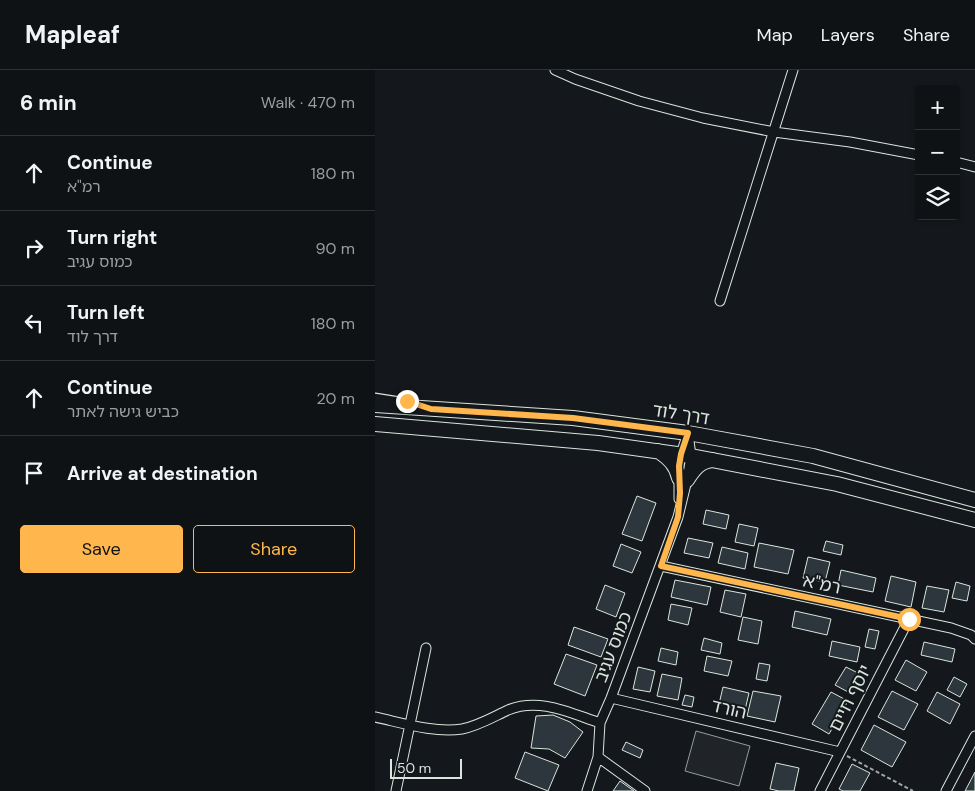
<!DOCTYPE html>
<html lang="en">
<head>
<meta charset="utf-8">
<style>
	body { margin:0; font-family:"DM Sans","Noto Sans Hebrew",sans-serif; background:#1d2022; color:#f1f3f6 }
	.controls { position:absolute; right:15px; top:15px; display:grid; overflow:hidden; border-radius:5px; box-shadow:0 1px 4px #0004 }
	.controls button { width:45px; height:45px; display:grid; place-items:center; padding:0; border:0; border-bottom:1px solid #2f3234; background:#0f1215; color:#f1f3f6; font:25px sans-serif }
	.scale { position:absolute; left:15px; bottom:12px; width:72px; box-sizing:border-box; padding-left:5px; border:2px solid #d8e6dc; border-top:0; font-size:14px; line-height:18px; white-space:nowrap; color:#d8e6dc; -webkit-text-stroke:4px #14181c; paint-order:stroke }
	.stop { position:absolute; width:15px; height:15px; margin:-11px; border:4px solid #ffb74d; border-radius:50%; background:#fff }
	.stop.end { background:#ffb74d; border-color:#fff; box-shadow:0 1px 5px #0008 }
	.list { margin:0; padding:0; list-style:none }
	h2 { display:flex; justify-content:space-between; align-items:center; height:65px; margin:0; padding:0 20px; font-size:21px }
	h2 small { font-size:16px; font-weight:400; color:#9b9ea0 }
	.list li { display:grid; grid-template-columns:32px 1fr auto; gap:15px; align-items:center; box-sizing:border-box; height:75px; padding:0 20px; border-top:1px solid #2f3234 }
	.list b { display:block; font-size:19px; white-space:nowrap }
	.list p { margin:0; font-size:16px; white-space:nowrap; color:#9b9ea0 }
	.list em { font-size:16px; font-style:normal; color:#9b9ea0 }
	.actions { display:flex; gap:10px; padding:15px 20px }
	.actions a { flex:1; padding:11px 0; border:1px solid #ffb74d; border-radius:5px; text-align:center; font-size:18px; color:#ffb74d }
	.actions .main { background:#ffb74d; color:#111 }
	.icon { flex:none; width:28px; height:28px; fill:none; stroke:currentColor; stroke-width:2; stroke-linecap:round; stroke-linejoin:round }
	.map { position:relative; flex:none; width:600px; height:721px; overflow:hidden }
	header { display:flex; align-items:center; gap:30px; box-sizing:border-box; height:70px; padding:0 25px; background:#0f1215; border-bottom:1px solid #2f3234 }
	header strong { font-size:24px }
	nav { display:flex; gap:28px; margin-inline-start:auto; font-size:18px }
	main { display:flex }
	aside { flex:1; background:#0f1215 }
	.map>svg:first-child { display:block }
	.green { fill:#202428; stroke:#939e99 }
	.building { fill:#2c363c; stroke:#d8e6dc }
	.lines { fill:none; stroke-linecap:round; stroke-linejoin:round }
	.lane-casing { stroke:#d8e6dc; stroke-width:7 }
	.street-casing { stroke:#d8e6dc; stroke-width:11 }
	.primary-casing { stroke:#d8e6dc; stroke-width:16 }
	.path { stroke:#9da8a2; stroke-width:2; stroke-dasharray:4 2.5; stroke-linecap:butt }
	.lane { stroke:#14181c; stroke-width:4.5 }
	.street { stroke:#14181c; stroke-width:9 }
	.primary { stroke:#14181c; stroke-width:14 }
	.route { stroke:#ffb74d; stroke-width:6 }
	.labels { text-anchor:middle; stroke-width:4; stroke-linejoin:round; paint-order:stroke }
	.street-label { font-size:18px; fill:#d8e6dc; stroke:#14181c }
</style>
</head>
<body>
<header>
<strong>Mapleaf</strong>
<nav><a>Map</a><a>Layers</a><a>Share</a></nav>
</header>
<main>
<aside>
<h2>6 min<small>Walk · 470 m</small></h2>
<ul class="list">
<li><svg class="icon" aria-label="ahead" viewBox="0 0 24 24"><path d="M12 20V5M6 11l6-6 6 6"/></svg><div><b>Continue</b><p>רמ&quot;א</p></div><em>180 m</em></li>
<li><svg class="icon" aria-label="right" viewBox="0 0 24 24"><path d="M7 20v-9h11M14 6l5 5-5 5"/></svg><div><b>Turn right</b><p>כמוס עגיב</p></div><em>90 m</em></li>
<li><svg class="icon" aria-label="left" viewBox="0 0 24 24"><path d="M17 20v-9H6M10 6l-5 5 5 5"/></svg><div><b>Turn left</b><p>דרך לוד</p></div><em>180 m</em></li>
<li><svg class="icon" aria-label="ahead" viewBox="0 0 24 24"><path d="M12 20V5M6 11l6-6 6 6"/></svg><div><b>Continue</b><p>כביש גישה לאתר</p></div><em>20 m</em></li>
<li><svg class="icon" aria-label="arrive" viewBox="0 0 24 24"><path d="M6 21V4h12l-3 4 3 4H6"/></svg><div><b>Arrive at destination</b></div></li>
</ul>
<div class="actions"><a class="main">Save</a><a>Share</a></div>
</aside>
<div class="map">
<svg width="600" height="721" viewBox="0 0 600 721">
	<rect width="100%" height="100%" fill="#14181c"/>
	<path class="green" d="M321,661L375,676L364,716L310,701Z"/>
	<path class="building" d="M262,426L281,433L267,471L247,464Z
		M331,440L354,445L351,459L328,454Z
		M364,454L383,458L379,476L360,472Z
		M313,468L338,473L334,488L309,483Z
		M451,471L468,475L466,485L448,481Z
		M384,473L419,480L413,504L379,497Z
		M246,474L266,482L257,503L238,496Z
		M347,477L373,483L370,499L343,493Z
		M433,487L455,492L450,512L428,508Z
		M466,500L501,508L498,522L463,515Z
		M516,506L541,512L536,537L510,531Z
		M300,510L336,517L332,535L296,527Z
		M581,512L595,516L592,531L577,528Z
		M230,515L250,523L241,547L221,539Z
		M552,516L574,520L569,542L547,538Z
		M350,520L371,524L366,547L345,542Z
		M296,534L317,538L313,555L293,550Z
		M420,541L456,549L452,565L417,557Z
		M368,547L387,551L383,574L363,570Z
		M199,557L233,569L226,587L193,575Z
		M494,559L504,561L500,579L490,577Z
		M329,568L347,573L345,584L326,580Z
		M457,571L485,577L482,592L454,586Z
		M549,572L580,579L577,592L546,585Z
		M286,578L303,582L301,595L283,591Z
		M191,584L222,595L210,626L179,614Z
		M332,586L357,591L353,606L329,601Z
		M531,590L552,602L541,621L520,610Z
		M384,593L395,595L392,611L381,609Z
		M263,597L280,601L275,622L258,619Z
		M471,597L485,604L475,623L460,615Z
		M287,604L307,608L303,630L282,626Z
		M579,607L592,614L585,627L572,620Z
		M348,617L374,623L370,640L344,634Z
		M378,621L406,626L400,652L372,646Z
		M517,621L543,634L529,660L503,647Z
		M456,622L473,631L454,664L437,654Z
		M562,622L585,634L575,654L552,641Z
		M310,625L319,627L317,637L307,635Z
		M178,645L195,652L208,662L190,688L174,679L156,678L161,646Z
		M499,655L531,672L517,697L486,680Z
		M251,672L268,680L265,688L247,680Z
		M150,682L184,695L173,721L140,708Z
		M401,693L424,698L419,721H404L395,719Z
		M477,694L495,703L485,721H468L464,719Z
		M600,702V721H590Z
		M245,711L259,721H238Z"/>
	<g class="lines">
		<defs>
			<path id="lane" d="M0,326L26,330"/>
			<path id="street" d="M180,0L200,9L264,31L328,48L399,62L475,72L544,85
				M581,92L600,97
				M345,231L418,0
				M304,429V396L306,384L312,366
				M286,496L576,558L596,565L600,569
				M236,628L465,682
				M0,647C28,653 58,663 87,659C103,656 118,647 133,640C164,627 195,643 225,653
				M223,687L270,721
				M21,721L51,578
				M212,721L223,687L225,653L236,628L303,447L312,410L316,386L313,363
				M445,721L534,549
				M571,721L600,666"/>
			<path id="primary" d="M0,335L198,348L313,363L438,386L600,430
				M0,354L223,373L316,386L462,414L600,450
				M283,381C294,388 301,395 304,408
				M312,410C319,399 325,391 338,390"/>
		</defs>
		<use href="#lane" class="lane-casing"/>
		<use href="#street" class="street-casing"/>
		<use href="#primary" class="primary-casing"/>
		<path class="path" d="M472,686L538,721"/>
		<use href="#lane" class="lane"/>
		<use href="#street" class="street"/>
		<use href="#primary" class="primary"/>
	</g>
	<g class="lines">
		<path class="route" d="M32,331L56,339L198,348L313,363L306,384L304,396L305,423L303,447L286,496L534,549"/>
	</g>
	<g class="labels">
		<g class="street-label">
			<text transform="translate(306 344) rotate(9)" y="6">דרך לוד</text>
			<text transform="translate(447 514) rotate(12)" y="6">רמ"א</text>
			<text transform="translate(238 577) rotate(-69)" y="6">כמוס עגיב</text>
			<text transform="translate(475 628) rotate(-63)" y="6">יוסף חיים</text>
			<text transform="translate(354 639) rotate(13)" y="6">הורד</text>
		</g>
	</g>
</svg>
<div class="controls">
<button>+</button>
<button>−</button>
<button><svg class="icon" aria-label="layers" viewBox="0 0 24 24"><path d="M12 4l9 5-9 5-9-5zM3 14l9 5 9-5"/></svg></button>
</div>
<div class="scale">50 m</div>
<div class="stop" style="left:534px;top:549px"></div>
<div class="stop end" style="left:32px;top:331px"></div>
</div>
</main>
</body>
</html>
